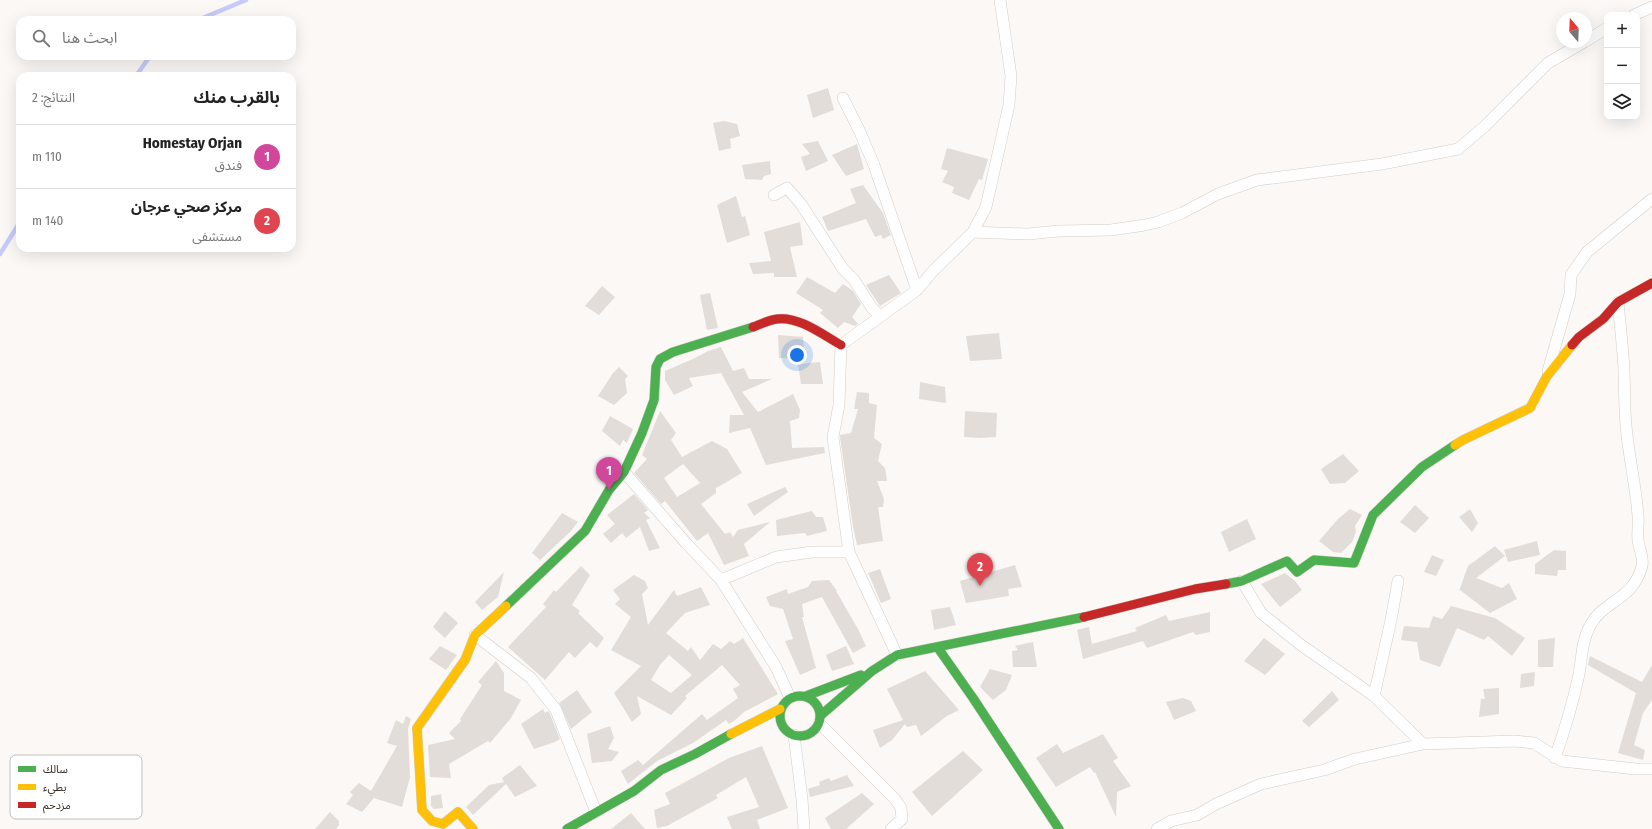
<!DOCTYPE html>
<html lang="ar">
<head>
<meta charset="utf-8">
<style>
	body { margin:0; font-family:"Fira Sans Condensed","Noto Sans Arabic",sans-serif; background:#f6f6f6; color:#222; direction:rtl }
	.controls { position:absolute; right:12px; top:12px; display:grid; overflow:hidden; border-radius:8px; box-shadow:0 4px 16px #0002 }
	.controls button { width:36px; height:36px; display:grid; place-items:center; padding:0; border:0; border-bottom:1px solid #e0e0e0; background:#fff; color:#222; font:20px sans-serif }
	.compass { position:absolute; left:1556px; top:12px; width:36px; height:36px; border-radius:50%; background:#fff; box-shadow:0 4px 16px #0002; rotate:341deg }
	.you { position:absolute; left:797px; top:355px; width:14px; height:14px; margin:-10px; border:3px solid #fff; border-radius:50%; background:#1a73e8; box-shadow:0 0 0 6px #1a73e833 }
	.badge { display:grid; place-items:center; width:26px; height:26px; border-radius:50%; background:#7a736e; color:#fff; font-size:13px; font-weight:700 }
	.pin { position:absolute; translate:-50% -33px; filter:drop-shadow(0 1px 2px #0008) }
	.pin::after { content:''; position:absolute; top:21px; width:14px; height:12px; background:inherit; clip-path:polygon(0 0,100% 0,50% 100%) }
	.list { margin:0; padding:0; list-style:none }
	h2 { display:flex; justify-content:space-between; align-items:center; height:52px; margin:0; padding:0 16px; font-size:17px }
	h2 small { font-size:13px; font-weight:400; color:#767676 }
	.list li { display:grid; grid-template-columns:26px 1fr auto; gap:12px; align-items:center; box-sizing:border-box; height:64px; padding:0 16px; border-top:1px solid #e0e0e0 }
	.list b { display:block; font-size:15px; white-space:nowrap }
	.list p { margin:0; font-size:13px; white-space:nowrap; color:#767676 }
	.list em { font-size:13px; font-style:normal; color:#767676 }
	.icon { flex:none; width:22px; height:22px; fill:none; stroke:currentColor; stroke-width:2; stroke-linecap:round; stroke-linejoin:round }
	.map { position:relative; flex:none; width:1652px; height:829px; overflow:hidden; direction:ltr }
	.search { position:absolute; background:#fff; box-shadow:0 4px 16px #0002; left:16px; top:16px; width:280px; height:44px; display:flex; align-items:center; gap:10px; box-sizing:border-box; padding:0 14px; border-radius:12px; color:#767676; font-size:15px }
	.panel { position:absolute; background:#fff; box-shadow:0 4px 16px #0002; left:16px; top:72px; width:280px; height:180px; border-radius:12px; direction:rtl }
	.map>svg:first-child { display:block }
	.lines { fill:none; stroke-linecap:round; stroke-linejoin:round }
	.stream { stroke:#c6cbfb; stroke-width:4.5 }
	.building { fill:#e3ddd9; fill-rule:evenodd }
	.street-casing { stroke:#d2cdc8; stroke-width:12 }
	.fast-casing { stroke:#d2cdc8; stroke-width:10 }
	.slow-casing { stroke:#d2cdc8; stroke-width:10 }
	.jam-casing { stroke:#d2cdc8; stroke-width:10 }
	.street { stroke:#fefefe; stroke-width:11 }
	.fast { stroke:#4caf50; stroke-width:9 }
	.slow { stroke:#ffc107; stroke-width:9 }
	.jam { stroke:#c62828; stroke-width:9 }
	.key { fill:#fff; stroke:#c2c0be; stroke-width:1 }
	.key-label { font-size:11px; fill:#352c25 }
</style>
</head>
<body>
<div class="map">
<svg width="1652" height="829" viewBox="0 0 1652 829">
	<rect width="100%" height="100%" fill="#fbf8f6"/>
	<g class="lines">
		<path class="stream" d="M198,20L246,0
			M136,76L150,56
			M0,254L20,222"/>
	</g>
	<path class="building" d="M828,88L834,110L813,118L807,95Z
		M724,121L737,124L740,136L730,139L731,148L719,151L713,123Z
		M818,141L828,161L806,171L801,157L810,154L802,144Z
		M857,144L864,169L846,176L832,155Z
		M947,148L988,159L982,180L979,179L969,200L952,193L954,187L942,182L948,171L941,169Z
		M770,161L771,174L764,176L762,180L745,179L742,165Z
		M863,185L883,213L891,235L883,239L881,235L875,237L866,219L828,231L822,217L856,203L850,189Z
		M736,196L742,217L745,216L750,235L727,243L717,205Z
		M800,222L803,245L790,247L797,277H774V273L753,274L749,263L771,261L764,232Z
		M889,275L901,293L880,306L866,285Z
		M807,277L835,293L843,284L853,291L861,304L852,317L858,324L855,326L844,322L838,328L820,313L823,310L796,293Z
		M602,286L615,297L599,315L585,306Z
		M710,293L718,328L707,330L700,295Z
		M999,333L1002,359L970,361L966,336Z
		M778,335L803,337L804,359L779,358Z
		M721,347L733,371L744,368L749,379H772L742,392L758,412L793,394L800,410L799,418L790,421L792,448L824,447L825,453L766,465L750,428L729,433L730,415H744L721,373L689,378L693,386L674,395L665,380V371L695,358L708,351Z
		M820,362L823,384H801L798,364Z
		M619,367L628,376L625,379L627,393L614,405L598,396L613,373Z
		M920,382L945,387L946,403L919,399Z
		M857,392L869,393V403L877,405L874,438L882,444L878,461L885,468L887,481H877L884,499L883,507H878L883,541L857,545L853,527L840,437V435L851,433L858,409H854Z
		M660,411L676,433L671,440L682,457L712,441L727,449L742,473L716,488V493L701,504L725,534L730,532L733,537L738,530L770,522L744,544L749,556L724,565L708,533L697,541L665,501L661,504L634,473L647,459L642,455ZM683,464L700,483L677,497L664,478Z
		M965,411L997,413L996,437L981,438L964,437Z
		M610,416L633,429L627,443L623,440L620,446L602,431Z
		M1343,454L1359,471L1345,483L1330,484L1321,469Z
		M785,487L788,492L754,516L747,504Z
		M634,494L648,510L644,513L650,518L646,520L660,548L649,551L640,527L626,538L622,533L611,543L603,534L615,524L607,515Z
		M1415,505L1429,518L1415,533L1400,522Z
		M1350,509L1362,515L1355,526L1356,532L1352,542L1341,553L1333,552L1319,541L1338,519Z
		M1470,509L1478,523L1472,532L1459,517Z
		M812,511L816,517H823L827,531L807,536L805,533L777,536L776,520Z
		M562,513L578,522L571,531L540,560L532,553Z
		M1247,519L1256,539L1229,552L1221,532Z
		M1537,541L1540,555L1508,562L1504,550Z
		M1495,546L1505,556L1476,578L1502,588L1509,583L1517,599L1490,613L1460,590L1459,591L1468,566Z
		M1554,550L1566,551V570H1558L1557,576L1535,574V564Z
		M1432,555L1444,560L1436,576L1424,572Z
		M1015,565L1022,587L1008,589L1009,596L966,603L960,581Z
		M581,566L590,575L572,605L580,611L578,613L604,638L597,648L590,642L575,658L569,652L545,680L508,647L546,607L543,604L554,590L556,592Z
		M880,569L891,599L881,603L868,573Z
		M504,572L498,597L482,610L475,602Z
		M1285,573L1295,581L1302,590L1280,607L1261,584Z
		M634,575L645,581L648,588L642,594L648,625L674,590L677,596L701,587L710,605L685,613L666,633L688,651L691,647L700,660L713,644L721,649L730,641L734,644L743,638L778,694L744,712L734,721L729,724L726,720L693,743L657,761L628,784L621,771L638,760L643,765L702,714L707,720L738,698L733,689L740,685L722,665L685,696L687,698L671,715L637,696L641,714L632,722L614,693L641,666L611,650L631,617L615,604L620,599L613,590ZM669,655L692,675L671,693L651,680L660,665Z
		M829,580L837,591H836L858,629L866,646L853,653L822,597L802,604L804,617H802L816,668L800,675L785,641L793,639L783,609L770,606L766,597L787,589L788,594L808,587L812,581Z
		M1451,606L1495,618L1525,638L1512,656L1488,636L1484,640L1457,628L1440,667L1420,660L1417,642L1401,640L1404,626L1429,628L1433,616L1442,619Z
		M950,607L956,625L934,630L931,610Z
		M445,611L458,623L445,638L433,627Z
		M1210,612V632L1196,635L1193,632L1147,648L1143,641L1083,659L1077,630L1089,627L1092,644L1137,631L1135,628L1166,615L1169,621Z
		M1264,638L1285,654L1265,675L1244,661Z
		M1555,638L1553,667H1538V640Z
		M1033,642L1037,667H1013L1012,651L1018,650L1015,646Z
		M440,646L457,655L446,670L429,659Z
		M846,646L854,664L832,671L826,655Z
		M1590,656L1642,682L1652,665V700L1643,713L1634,745L1645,750L1643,760L1618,753L1636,693L1588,665Z
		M496,661L504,673V691L521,700L511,718L490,743L488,741L449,764L451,778L430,777L428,745L455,739L449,733L461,721L460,719L482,685L478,682Z
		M990,669L1012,675L1006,690L993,700L980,687Z
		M925,671L959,710L947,716L921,736L916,725L907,727L905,724L892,740L880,748L873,730L903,720L887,689Z
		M1535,672L1534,686L1520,688L1521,674Z
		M1499,688V714L1479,717L1481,699H1485L1483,689Z
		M577,690L592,712L571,729L559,703Z
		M1332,691L1339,700L1309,727L1302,721Z
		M1183,698L1191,701L1196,711L1174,720L1166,702Z
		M543,709L545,713L548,711L550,714L560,739L555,742L534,749L521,724Z
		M406,716L411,719L408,729L410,777L402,807L374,798L362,812L346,804L353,795L350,792L359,783L371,791L397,746L387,743L396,720L403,724Z
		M610,726L614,738L608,749L619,752L612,761L592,763L587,734Z
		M1103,734L1118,758L1113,761L1131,786L1117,792L1116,817L1095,772L1094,773L1090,767L1056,787L1036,758L1057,744L1063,753Z
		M762,746L788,808L757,820L760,829H732L727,817L759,807L746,777L716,795L718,798L667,826L657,828L654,810L670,804L665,793L729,758Z
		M963,751L983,770L932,816L912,792Z
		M520,765L537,786L515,797L506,784L473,815L466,807L489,785L504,782L502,778Z
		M847,775L854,786L810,797L808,789L820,785L819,782L829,778L831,781Z
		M862,793L874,804L846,829H831L825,818Z
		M441,794L443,808L434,809L431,806V796Z
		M330,812L339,821V825L336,829H315Z
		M631,813L645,829H611Z"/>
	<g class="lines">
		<defs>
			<path id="street" d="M1634,15L1652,7
				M1586,41L1607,28
				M843,98L860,132L874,165L917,290
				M774,195L787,188L801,204L843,269L854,280L872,308L880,316
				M973,232L1028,234L1059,231L1111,230L1145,225L1158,222L1182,213L1218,194L1257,180L1382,164L1458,149L1484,127L1548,63L1584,42
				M1548,371L1570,294L1571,275L1587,252L1652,199
				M624,472L686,543L721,580L776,667L790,698
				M721,580L776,557L812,552H849
				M1242,581L1261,613L1301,645L1374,696L1423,744
				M475,635L531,678L556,710L596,812
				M897,655L849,552L833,437L839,405L841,345L917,290L933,271L973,232L986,207L1009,105L1011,76L1000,0
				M1374,696L1391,620L1398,581
				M819,723L895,799L901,808L902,819L891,829
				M794,735L802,799L804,829
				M1555,758C1564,732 1572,706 1578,679C1582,662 1581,642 1590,626C1603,600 1633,601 1642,566C1644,558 1639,548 1638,540C1637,532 1639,524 1638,516C1636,488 1630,462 1627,435C1624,414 1625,393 1624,371C1623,348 1620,325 1618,302
				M1157,829L1171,821L1197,815L1216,804L1261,784L1324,770L1355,759L1423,744L1515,741L1534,743L1562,761L1636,769H1652"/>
			<path id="fast" d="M1226,584L1242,581L1287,561L1297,572L1314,560L1354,563L1373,515L1422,467L1455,445
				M506,606L585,531L609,490L624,472L642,433L654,400L656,367L660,359L673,352L753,327
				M938,648L973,698L1059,829
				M780 716a20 20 0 1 1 40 0a20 20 0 1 1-40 0Z
				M806,696L861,675
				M820,716L872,671L897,655L1084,617
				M567,829L634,791L661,770L695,754L731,734"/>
			<path id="slow" d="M1455,445L1463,440L1530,408L1547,376L1572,345
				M731,734L780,709
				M473,829L458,812L443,824L432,821L422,810L417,728L465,660L475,635L506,606"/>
			<path id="jam" d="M753,327C761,324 769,320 777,319C799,316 823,335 841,345
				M1572,345L1579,337L1603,319L1618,302L1652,283
				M1084,617L1195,589L1226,584"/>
		</defs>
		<use href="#street" class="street-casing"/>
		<use href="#fast" class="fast-casing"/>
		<use href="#slow" class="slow-casing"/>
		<use href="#jam" class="jam-casing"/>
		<use href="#street" class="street"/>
		<use href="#fast" class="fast"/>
		<use href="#slow" class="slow"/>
		<use href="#jam" class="jam"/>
	</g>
	<rect x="10" y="755" width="132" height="64" rx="6" class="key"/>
	<rect x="18" y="766" width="18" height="6" fill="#4caf50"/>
	<rect x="18" y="784" width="18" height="6" fill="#ffc107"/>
	<rect x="18" y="802" width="18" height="6" fill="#c62828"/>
	<g class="key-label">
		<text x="43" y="773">سالك</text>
		<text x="43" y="791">بطيء</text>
		<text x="43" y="809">مزدحم</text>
	</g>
</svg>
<div class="controls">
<button>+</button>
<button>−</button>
<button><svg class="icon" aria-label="layers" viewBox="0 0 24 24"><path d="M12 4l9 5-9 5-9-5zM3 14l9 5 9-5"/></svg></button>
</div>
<svg class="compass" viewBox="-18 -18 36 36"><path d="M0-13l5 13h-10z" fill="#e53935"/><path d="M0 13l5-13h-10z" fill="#767676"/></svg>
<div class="you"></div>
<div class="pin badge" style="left:609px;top:490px;background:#d1479c">1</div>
<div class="pin badge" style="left:980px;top:586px;background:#e0444e">2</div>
<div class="search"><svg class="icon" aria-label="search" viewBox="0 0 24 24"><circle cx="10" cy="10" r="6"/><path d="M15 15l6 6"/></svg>ابحث هنا</div>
<section class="panel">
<h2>بالقرب منك<small>النتائج: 2</small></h2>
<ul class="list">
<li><span class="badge" style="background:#d1479c">1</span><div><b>Homestay Orjan</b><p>فندق</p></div><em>110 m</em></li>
<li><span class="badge" style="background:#e0444e">2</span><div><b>مركز صحي عرجان</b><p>مستشفى</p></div><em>140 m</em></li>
</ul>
</section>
</div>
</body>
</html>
